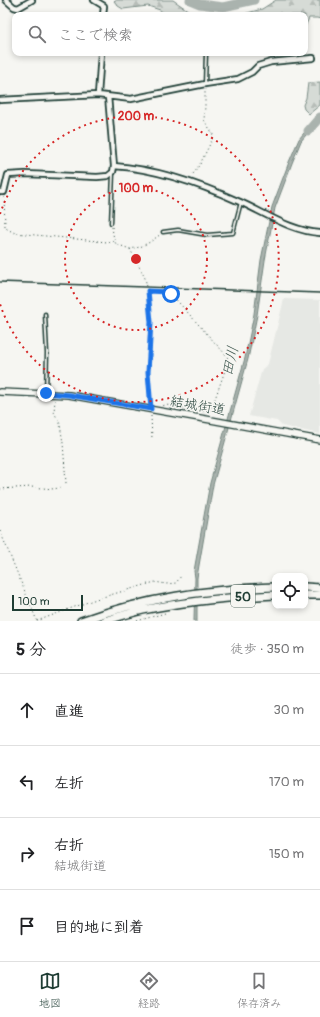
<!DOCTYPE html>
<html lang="ja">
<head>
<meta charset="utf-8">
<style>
	body { margin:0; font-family:Pangolin,"Klee One",sans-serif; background:#f6f6f6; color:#202124 }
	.controls { position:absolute; right:12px; bottom:12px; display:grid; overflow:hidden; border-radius:8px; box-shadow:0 2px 6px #0003 }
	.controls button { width:36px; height:36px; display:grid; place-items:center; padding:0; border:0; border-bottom:1px solid #e0e0e0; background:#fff; color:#202124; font:20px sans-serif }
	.scale { position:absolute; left:12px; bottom:10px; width:71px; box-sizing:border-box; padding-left:4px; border:2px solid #1f3d34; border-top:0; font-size:11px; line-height:14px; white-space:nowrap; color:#1f3d34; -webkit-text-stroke:3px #f6f6f2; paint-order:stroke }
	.stop { position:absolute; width:12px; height:12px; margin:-9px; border:3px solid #1a73e8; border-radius:50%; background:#fff }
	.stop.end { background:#1a73e8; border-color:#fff; box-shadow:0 1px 4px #0008 }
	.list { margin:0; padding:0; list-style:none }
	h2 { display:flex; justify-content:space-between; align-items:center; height:52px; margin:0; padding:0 16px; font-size:17px }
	h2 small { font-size:13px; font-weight:400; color:#757577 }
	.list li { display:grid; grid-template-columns:26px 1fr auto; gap:12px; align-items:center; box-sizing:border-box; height:72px; padding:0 16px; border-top:1px solid #e0e0e0 }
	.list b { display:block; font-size:15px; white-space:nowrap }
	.list p { margin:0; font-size:13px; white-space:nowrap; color:#757577 }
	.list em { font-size:13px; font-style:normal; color:#757577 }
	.icon { flex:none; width:22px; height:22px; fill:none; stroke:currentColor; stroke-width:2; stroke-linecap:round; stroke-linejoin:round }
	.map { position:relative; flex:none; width:320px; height:621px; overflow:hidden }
	.search { position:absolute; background:#fff; box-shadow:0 2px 6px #0003; left:12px; right:12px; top:12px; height:44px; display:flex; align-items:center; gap:10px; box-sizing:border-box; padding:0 14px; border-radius:8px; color:#757577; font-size:15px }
	.sheet { height:340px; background:#fff }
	nav { display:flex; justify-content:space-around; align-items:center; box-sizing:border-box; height:56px; border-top:1px solid #e0e0e0; background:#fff; font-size:11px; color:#757577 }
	nav a { display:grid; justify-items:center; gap:2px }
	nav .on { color:#1f3d34 }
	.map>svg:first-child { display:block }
	.built { fill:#e6e8e4 }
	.forest { fill:url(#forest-firs); stroke:#7a8c85 }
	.water { fill:#aab3ae; stroke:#72847d }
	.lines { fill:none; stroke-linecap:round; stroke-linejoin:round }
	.river { stroke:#aab3ae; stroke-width:9 }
	.service-casing { stroke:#1f3d34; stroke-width:5 }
	.minor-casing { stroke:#1f3d34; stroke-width:8 }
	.tertiary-casing { stroke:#1f3d34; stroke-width:8 }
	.trunk-casing { stroke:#1f3d34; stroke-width:10 }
	.path { stroke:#1f3d34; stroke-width:1; stroke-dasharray:1 3; stroke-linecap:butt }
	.service { stroke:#f6f6f2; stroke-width:2 }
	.minor { stroke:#f6f6f2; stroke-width:4.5 }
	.tertiary { stroke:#f6f6f2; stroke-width:5.5 }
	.trunk { stroke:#f6f6f2; stroke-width:7 }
	.rail { stroke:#1f3d34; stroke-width:1.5 }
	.route { stroke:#1a73e8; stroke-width:5 }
	.ring { fill:none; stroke:#d62828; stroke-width:2; stroke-dasharray:2 4 }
	.labels { text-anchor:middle; stroke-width:3; stroke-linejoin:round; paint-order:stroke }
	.shield { fill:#f6f6f2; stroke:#60746d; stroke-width:1 }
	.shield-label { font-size:13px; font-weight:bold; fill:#1f3d34 }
	.street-label { font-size:14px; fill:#1f3d34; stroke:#f6f6f2 }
	.water-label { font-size:15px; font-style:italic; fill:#425a52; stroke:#f6f6f2 }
	.centre { fill:#d62828; stroke:#f6f6f2; stroke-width:2 }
	.ring-label { font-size:12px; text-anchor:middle; font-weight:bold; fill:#d62828; stroke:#f6f6f2; stroke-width:3; stroke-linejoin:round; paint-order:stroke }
</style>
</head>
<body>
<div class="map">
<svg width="320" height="621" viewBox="0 0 320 621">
	<defs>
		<pattern id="forest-firs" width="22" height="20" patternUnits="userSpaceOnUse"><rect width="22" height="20" fill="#d6dbd6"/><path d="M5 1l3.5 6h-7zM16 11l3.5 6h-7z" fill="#b7bdb8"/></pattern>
	</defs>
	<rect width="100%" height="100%" fill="#f6f6f2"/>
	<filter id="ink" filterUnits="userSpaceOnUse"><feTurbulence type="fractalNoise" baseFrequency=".025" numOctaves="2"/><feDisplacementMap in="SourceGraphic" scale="8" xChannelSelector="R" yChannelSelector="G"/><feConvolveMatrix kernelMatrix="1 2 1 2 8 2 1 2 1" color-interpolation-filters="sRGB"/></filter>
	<g filter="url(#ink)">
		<path class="built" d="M284,299L320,300V434L282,426L277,421L249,416L262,369L268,364Z"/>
		<path class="forest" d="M115,0H173L195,15H166L160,10L148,6L123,9L118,6L114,1Z
			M276,0H320V19L317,18H309L305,27V15H240L262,9Z
			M320,82V105L309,114L304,109L303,105L306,98L308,83Z"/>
		<path class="water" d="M314,121L316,123L301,141L292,163L275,208L265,260L257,315L248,359L213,485L198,571L197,578V621H194L195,578L194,571L210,483L245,358L254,314L261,260L272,207L289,162L299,139Z"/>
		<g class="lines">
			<path class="river" d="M190,0L200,4L223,7L254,0
				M308,131L320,117"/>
			<defs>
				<path id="service" d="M205,84L206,53
					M111,223L113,173
					M163,232L178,230L207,235L233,233L241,202
					M45,314L47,353L46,393"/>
				<path id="minor" d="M6,0L14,7L18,8L32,0
					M94,0L104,6L103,15
					M98,95L101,53
					M0,100L98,95L131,99L205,84L238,79L252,72L258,66L271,62L313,58
					M114,166C158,169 200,184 240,202C267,214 291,231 320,233
					M0,192H4L8,175L25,174L97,177L108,176L113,172L114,166L108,96"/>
				<path id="tertiary" d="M0,392L69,395L211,420L320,440"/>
				<path id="trunk" d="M305,587L320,588
					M305,595H320
					M81,621C145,598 207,589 275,587
					M104,621C117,617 130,613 143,610C186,601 231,597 275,595"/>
			</defs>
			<use href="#service" class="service-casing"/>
			<use href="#minor" class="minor-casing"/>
			<use href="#tertiary" class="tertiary-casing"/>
			<use href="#trunk" class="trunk-casing"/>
			<path class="path" d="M191,177L200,164L212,140L213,134L204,120L205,106V89
				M4,197L5,226L7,229L15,233L107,242L115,241
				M112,227L114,240L116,244L130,249L140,247L150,242L161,234
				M130,249L145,278L148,291L151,321L148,372L151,404
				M148,291L168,292L171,294L226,355L228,359L227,365L211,410L208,412L166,405L161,406
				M151,416L152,439
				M0,489L31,487L54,489L62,487L66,483L63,443L60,424L54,412L55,400
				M0,531L37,621
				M37,621L96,599L155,582L166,584L176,583L181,576
				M137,621L165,613"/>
			<use href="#service" class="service"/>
			<use href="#minor" class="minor"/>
			<use href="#tertiary" class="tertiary"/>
			<use href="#trunk" class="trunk"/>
			<path class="rail" d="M0,282L320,293"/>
		</g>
	</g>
	<g class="lines" filter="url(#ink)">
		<path class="route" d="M46,393L69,395L151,409L148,372L151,322L148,291L168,292L171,294"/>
	</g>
	<g class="ring">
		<circle cx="136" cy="259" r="71"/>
		<path d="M0 214A143 143 0 1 1 0 304"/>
	</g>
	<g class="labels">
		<rect class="shield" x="231" y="585" width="24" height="22" rx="3"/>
		<g class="shield-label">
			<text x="243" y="601">50</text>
		</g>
		<g class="street-label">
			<text transform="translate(198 405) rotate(10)" y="5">結城街道</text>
		</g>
		<g class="water-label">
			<text transform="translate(230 361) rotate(-77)" y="5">田川</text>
		</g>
	</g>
	<circle cx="136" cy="259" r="6" class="centre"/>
	<g class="ring-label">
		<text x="136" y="120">200 m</text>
		<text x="136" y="192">100 m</text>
	</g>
</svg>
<div class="controls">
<button><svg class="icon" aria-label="locate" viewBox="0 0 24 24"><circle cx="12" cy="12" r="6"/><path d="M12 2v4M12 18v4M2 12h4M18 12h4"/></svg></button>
</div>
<div class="scale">100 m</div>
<div class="stop" style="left:171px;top:294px"></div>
<div class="stop end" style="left:46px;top:393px"></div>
<div class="search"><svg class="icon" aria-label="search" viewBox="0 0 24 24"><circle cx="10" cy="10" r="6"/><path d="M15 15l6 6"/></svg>ここで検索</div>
</div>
<section class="sheet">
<h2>5 分<small>徒歩 · 350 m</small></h2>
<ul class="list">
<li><svg class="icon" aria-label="ahead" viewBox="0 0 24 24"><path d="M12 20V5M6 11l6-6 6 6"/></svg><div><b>直進</b></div><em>30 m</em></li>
<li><svg class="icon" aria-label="left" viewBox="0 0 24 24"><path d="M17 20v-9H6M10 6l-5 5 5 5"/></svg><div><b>左折</b></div><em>170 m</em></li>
<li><svg class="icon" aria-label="right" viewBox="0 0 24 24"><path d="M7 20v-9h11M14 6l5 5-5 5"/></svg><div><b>右折</b><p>結城街道</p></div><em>150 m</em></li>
<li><svg class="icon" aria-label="arrive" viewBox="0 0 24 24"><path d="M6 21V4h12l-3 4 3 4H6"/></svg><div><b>目的地に到着</b></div></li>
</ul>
</section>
<nav>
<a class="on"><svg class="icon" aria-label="map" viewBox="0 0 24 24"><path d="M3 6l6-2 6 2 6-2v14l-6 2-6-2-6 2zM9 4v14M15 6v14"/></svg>地図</a>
<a><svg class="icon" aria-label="directions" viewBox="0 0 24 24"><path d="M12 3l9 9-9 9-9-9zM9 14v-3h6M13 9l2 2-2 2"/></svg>経路</a>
<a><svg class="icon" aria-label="saved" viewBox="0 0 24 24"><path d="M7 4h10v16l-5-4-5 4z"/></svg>保存済み</a>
</nav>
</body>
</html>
